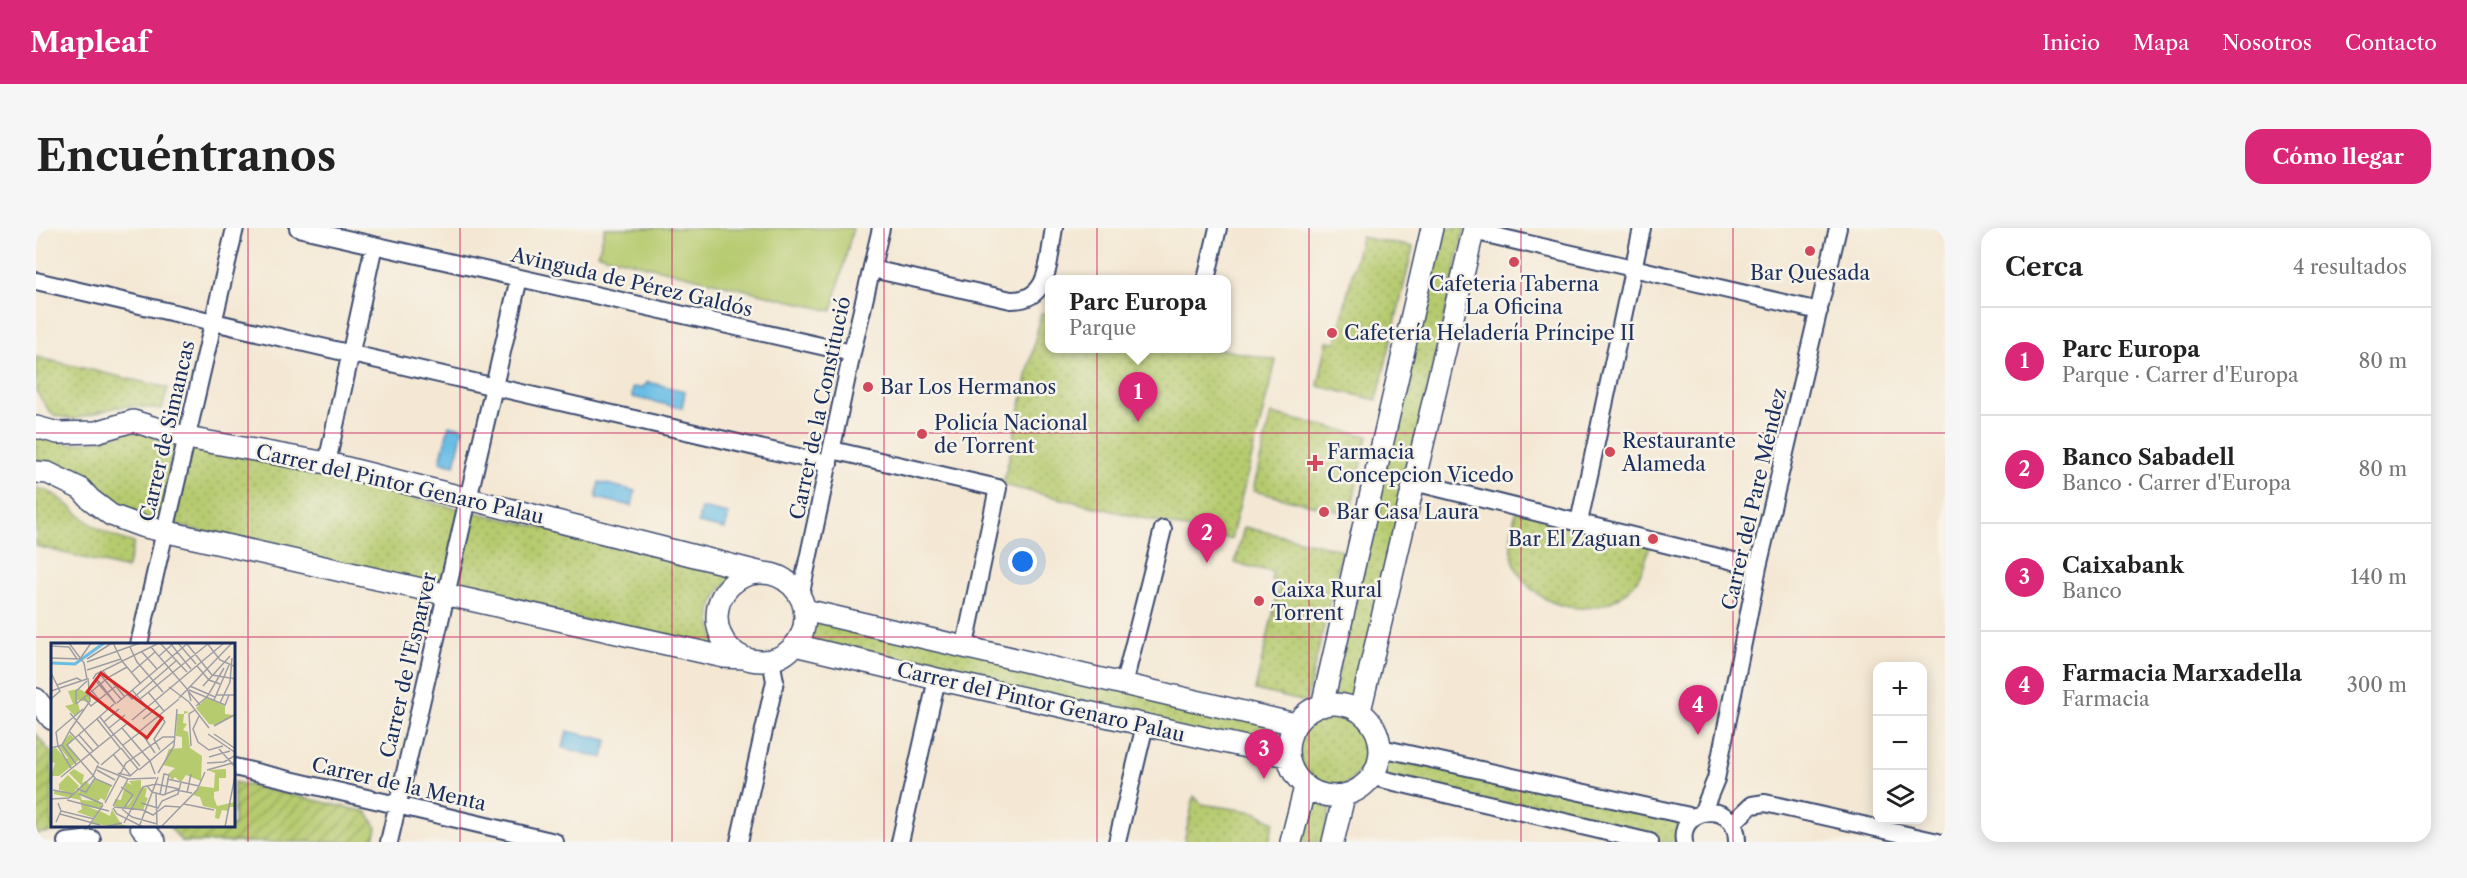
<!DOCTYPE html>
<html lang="es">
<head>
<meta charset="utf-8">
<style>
	body { margin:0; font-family:"Libre Caslon Text",serif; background:#f6f6f6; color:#222 }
	.controls { position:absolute; right:18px; bottom:18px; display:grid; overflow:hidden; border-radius:12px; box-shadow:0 3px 15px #0003 }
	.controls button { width:54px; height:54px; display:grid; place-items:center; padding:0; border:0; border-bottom:2px solid #e0e0e0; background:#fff; color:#222; font:30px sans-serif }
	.you { position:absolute; left:987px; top:334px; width:21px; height:21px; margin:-15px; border:4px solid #fff; border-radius:50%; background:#1a73e8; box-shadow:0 0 0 9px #1a73e833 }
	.badge { display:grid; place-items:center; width:39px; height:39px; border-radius:50%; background:#db2777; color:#fff; font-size:20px; font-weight:700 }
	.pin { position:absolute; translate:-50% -50px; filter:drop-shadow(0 2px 3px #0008) }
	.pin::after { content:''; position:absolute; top:32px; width:21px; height:18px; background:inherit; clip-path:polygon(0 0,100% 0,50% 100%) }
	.popup { position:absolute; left:1009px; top:47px; width:186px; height:78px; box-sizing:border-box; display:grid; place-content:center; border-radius:12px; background:#fff; filter:drop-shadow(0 2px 4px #0005); font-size:20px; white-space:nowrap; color:#767676 }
	.popup b { font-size:22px; color:#222 }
	.popup::after { content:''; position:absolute; left:50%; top:100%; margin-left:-12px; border:12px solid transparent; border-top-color:#fff }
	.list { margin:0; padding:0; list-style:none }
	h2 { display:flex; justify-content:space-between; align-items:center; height:78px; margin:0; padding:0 24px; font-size:26px }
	h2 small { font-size:20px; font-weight:400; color:#767676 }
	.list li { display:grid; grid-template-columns:39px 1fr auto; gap:18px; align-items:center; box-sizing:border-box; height:108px; padding:0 24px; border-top:2px solid #e0e0e0 }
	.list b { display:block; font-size:22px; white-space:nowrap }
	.list p { margin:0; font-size:20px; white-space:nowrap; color:#767676 }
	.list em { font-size:20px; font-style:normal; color:#767676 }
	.icon { flex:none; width:33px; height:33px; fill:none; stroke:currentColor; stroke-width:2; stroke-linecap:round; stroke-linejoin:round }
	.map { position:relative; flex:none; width:1909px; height:614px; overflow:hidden; border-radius:18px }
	header { display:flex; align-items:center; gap:36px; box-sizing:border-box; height:84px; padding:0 30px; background:#db2777; color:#fff }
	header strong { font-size:28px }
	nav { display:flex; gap:33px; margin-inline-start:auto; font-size:21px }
	.intro { display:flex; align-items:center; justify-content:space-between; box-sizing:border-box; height:144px; padding:0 36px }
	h1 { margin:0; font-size:42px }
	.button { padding:15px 27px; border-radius:18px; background:#db2777; color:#fff; font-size:21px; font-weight:700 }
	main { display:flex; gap:36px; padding:0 36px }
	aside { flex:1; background:#fff; border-radius:18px; box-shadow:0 3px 15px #0003 }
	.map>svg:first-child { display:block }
	.grass { fill:#b6ca6e; stroke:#687c66; stroke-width:1.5 }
	.park { fill:url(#park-dots); stroke:#687c66; stroke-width:1.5 }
	.garden { fill:url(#garden-furrows); stroke:#687c66; stroke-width:1.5 }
	.water { fill:#69bde5; stroke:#4276a2; stroke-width:1.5 }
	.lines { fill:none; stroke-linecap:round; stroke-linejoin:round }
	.minor-casing { stroke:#3c4b70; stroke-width:20 }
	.tertiary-casing { stroke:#3c4b70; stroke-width:24 }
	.minor { stroke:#fff; stroke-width:16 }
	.tertiary { stroke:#fff; stroke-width:21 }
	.grid { fill:none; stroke:#c2185b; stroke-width:1.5; stroke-opacity:0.55 }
	.poi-dot { fill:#d1495b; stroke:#f7f3e8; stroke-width:2 }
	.labels { text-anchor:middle; stroke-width:5; stroke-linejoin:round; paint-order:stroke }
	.poi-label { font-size:20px; fill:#1b2f5e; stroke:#f7f3e8; text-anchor:start }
	.street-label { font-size:20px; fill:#1b2f5e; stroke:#f7f3e8 }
	.inset-river { fill:none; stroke:#69bde5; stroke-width:3 }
	.inset-road { fill:none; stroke:#9d9ea5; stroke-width:1.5 }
	.view { fill:#d62828; fill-opacity:0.15; stroke:#d62828; stroke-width:3 }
	.inset-edge { fill:none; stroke:#1b2f5e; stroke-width:3 }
</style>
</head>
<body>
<header>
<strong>Mapleaf</strong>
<nav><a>Inicio</a><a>Mapa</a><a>Nosotros</a><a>Contacto</a></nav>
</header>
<div class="intro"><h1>Encuéntranos</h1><a class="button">Cómo llegar</a></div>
<main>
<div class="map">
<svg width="1909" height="614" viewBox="0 0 1909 614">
	<defs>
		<pattern id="park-dots" width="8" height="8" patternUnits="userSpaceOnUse" patternTransform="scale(1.5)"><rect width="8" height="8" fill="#b6ca6e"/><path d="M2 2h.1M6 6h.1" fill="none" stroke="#93a45e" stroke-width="1.8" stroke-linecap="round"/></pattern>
		<pattern id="garden-furrows" width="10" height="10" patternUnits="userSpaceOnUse" patternTransform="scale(1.5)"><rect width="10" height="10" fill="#b6ca6e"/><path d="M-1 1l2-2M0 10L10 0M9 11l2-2" fill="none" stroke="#93a45e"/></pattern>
	</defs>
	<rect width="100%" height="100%" fill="#f7f3e8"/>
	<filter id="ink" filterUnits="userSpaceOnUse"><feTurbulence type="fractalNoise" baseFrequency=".0167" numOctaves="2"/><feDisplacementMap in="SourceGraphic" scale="12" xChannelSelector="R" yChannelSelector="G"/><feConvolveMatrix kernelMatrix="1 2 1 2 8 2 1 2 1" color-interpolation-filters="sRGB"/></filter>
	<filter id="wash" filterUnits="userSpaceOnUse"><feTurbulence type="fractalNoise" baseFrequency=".008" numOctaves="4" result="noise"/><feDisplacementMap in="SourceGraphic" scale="24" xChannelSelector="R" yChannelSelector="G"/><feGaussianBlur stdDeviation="1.35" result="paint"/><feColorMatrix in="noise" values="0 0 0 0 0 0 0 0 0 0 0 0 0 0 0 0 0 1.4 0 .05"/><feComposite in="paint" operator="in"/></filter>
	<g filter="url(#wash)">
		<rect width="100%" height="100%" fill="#f4e8d4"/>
		<path class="grass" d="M569,0H817L796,83L562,26Z"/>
		<path class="park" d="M1404,0H1429L1318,476L1296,473Z
			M1325,9L1377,19L1341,172L1282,158L1291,113L1300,114Z
			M1005,85L1013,86L1014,121H1183L1240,132L1195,311L967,257Z
			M0,129L132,160L126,181L97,178L81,179L39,191L20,188L14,184L0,163Z
			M1235,186L1332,208L1314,286L1217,263Z
			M98,202L406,277L706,345C672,363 666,394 687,425L96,287L0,238V209L36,216L58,213Z
			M0,260C23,264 33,279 51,293C65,304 81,310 98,315L91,341L0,318Z
			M1481,278L1616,312C1611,327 1608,343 1599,355C1562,401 1481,380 1475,320C1474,306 1478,292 1481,278Z
			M1208,299L1306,322L1270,474L1219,462L1244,356L1235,353L1237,344L1199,335Z
			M769,382L1259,496L1252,510L1251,528L759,417C766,406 769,396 769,382Z
			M1259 524a35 35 0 1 1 70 0a35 35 0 1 1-70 0Z
			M1345,520L1658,589L1648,614H1612L1337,549L1343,534Z
			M1158,568L1166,576L1219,584L1238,594L1233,614H1148Z
			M1272,570L1295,577L1287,614H1260Z"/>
		<path class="garden" d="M0,506L16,526V598H44L38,601L0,606Z
			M198,554L331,584L341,600L337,614H146L133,598H198Z"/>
		<path class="water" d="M612,154L649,163L646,180L596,169L597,159L606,160Z
			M413,197L427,200L419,237L404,234Z
			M563,254L599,263L596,278L560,270Z
			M665,280L693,286L689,301L662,295Z
			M531,503L571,512L567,530L527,520Z"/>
	</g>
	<g filter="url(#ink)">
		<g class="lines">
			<defs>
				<path id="minor" d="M262,0L816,125
					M1437,3L1783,83
					M836,41L975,72C1015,73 1012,31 1018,0
					M1170,52L1182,0
					M0,53L793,236
					M796,222L962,260L929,417
					M291,235L338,17
					M1378,254L1722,339
					M1543,294L1606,0
					M764,369L816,125L845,0
					M103,416L199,0
					M1088,455L1127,301
					M1345,520L1658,589
					M198,539L519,614
					M1337,549L1614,614
					M1666,585L1680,551L1722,339L1802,0
					M1697,595L1716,577L1729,575L1902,614
					M30,614L56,611
					M353,614L483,50
					M703,614L739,453L735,432
					M864,614L901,451
					M1081,614L1109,497
					M1648,614C1642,578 1702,571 1701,614"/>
				<path id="tertiary" d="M0,199L22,205L60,204L97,193L151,210L291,235L726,345
					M0,244L12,245L45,261L54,271L75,287L105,298L688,429L708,430
					M681 389a44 44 0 1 1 88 0a44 44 0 1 1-88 0Z
					M769,382L1259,496
					M759,417L901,451L1251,528
					M0,471L16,491
					M1252 522a46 46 0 1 1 92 0a46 46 0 1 1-92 0Z
					M1286,478L1396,0
					M1324,483L1438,0
					M105,598L119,614
					M1255,614L1269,559
					M1297,614L1308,568"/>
			</defs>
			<use href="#minor" class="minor-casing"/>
			<use href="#tertiary" class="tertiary-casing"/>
			<use href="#minor" class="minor"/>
			<use href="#tertiary" class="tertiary"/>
		</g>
	</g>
	<path class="grid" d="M212,0V614M424,0V614M636,0V614M848,0V614M1061,0V614M1273,0V614M1485,0V614M1697,0V614M0,205H1909M0,409H1909"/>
	<g class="poi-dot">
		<circle cx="1774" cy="23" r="6"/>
		<circle cx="1478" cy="34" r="6"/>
		<circle cx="1296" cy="105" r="6"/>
		<circle cx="832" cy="159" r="6"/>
		<circle cx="886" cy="206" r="6"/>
		<circle cx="1574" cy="224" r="6"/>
		<path d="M1276 226h6v6h6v6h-6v6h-6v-6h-6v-6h6z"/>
		<circle cx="1288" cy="284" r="6"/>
		<circle cx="1617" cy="311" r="6"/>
		<circle cx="1223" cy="373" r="6"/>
	</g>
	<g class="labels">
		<g class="poi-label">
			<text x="1774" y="52" text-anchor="middle">Bar Quesada</text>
			<text x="1478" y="63" text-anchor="middle">Cafeteria Taberna<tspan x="1478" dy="23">La Oficina</tspan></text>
			<text x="1308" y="112">Cafetería Heladería Príncipe II</text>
			<text x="844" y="166">Bar Los Hermanos</text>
			<text x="898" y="202">Policía Nacional<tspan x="898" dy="23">de Torrent</tspan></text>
			<text x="1586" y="220">Restaurante<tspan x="1586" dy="23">Alameda</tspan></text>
			<text x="1291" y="231">Farmacia<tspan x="1291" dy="23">Concepcion Vicedo</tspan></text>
			<text x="1300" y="291">Bar Casa Laura</text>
			<text x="1605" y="318" text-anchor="end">Bar El Zaguan</text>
			<text x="1235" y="369">Caixa Rural<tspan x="1235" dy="23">Torrent</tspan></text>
		</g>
		<g class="street-label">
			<text transform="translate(596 54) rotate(13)" y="7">Avinguda de Pérez Galdós</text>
			<text transform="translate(784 180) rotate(-78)" y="7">Carrer de la Constitució</text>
			<text transform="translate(131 203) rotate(-77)" y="7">Carrer de Simancas</text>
			<text transform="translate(364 256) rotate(13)" y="7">Carrer del Pintor Genaro Palau</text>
			<text transform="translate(1718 271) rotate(-77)" y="7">Carrer del Pare Méndez</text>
			<text transform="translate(372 437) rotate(-77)" y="7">Carrer de l'Esparver</text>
			<text transform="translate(1005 474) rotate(13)" y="7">Carrer del Pintor Genaro Palau</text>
			<text transform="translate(363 556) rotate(13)" y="7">Carrer de la Menta</text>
		</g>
	</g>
	<g transform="translate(15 415)">
		<rect width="184" height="184" fill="#f4e8d4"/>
		<path d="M133,68L138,69L133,71L132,80L136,81L132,87L137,89L139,105L151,113L150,138L135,132L130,139L124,134L121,137L117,131L124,125L112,122L118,106L131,105V94L125,93L126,71H133ZM175,126V135H168V148L163,149V155L166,163L184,159V170L183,164H178L177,168L171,167L168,176L164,175L165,166L152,163L149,154L142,152L149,143L163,145L164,130L157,127Z" fill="#b6ca6e"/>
		<path d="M156,55L174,63V71L182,72L165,82L158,81L145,65Z" fill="#b6ca6e"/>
		<path d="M28,46L38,51V59L26,57L29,68L24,73L14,63L22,61L17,48ZM19,91L23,95L16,102L28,117L8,133H0L4,120L0,119V106L5,105L15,116L17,115L8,104ZM23,126L33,132L31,140L35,138L40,143L44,136L60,143L54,158L50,155L47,158L51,162L49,166L37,164L48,168L43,175L26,169L31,166L29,157L3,151V148H14L8,147V141L17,132L28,143L23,149L28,147V150L31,157L45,158L28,151L30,142L18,130ZM90,137V145H96L94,154L97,155L92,167L73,165L78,161L83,153L73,165L63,163L64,156L70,157L75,139L81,142L78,138ZM61,166L70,181L80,184L40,181L49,168L59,173Z" fill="#b6ca6e"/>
		<path class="inset-river" d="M0,20L24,21L53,0"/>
		<path class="inset-road" d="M18,0L33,20L36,36M62,0L71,18M109,0L136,29M119,0L140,26M127,0L145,21M156,0L169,17L185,24M136,1L161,32L185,36M0,3L18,4L26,16M79,4L86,19L112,49M100,4L137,47L140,58M91,9L106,26M108,13L123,0M0,15L29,16L40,0M36,16L61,0M71,18L90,41M36,19L89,0M146,23L158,37L169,41M36,27L70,16M52,28L73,53M81,29L104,9M0,30L9,48L0,56M48,30L70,56M42,36L45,31L108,0M44,37L65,61L45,35M6,42L26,35L31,38M139,43L164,54M152,43L179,13M118,44L138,59L158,85M40,47L57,67M81,47L95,63M138,47L174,62L178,52M0,48L36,36M137,48L149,62M97,49L113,68M76,51L81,56L126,17M165,52H185M33,55L40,63L65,43M128,55L181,0M89,56L158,0M163,57L178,22M66,60L137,0M169,60L179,39L181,15M25,61L58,34L76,24M25,61V48L36,38M145,63L156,54L173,25M19,70L47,103M148,73L142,86L147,99L158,107L172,103M49,74L63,92M46,76L69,105M92,76L108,63M81,77L173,0M53,79L68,66M163,83L185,71M58,85L74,72M71,85L99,118L104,131M19,87L39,58L37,35M89,88L128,56M5,89L32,66M5,89L7,103L20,125M19,89L48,121M90,89L104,110M157,91L185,110M163,91L185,106M28,92L42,108M63,92L89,123M11,102L25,121M72,102L88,90M140,103L138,71L144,67M0,105L11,102L19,87M168,106L185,125M109,107L103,96L114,79L109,72M62,111L79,132M158,114L179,108M156,120L173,119L185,112M50,122L70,105M47,124L77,136L105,135M46,127L64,137M88,127L124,97M156,127L185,119M67,130L79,133L87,126L70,105M107,130L123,103L126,66M10,134L78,79M116,136L148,143M61,143L45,136L16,102L63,61M96,143L101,149L112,152L125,147L141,150M70,144L82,152L73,165M26,146L35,149L44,135M2,147L22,151M136,150L140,131M28,151L52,161M109,151L113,131L118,132L114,152M0,156L18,155L42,133L47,122M16,157L58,168M54,160L75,120L112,94H124M90,160L107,165L111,158L127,151L130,139M133,161L163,167M62,163L77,136M63,164L92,167L102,172L114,163L129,164M62,165L66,171L92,184M71,166L81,174L106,181L105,151M10,168L43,176M9,171L49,182M5,179L10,168L7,160M73,180L92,144L105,141L128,146M37,184L52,162M53,184L71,180M88,184L107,134M110,184L146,147L154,129M174,184L185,128"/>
		<path class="view" d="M50,30L111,75L96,95L36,49Z"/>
		<rect width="184" height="184" class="inset-edge"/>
	</g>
</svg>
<div class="controls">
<button>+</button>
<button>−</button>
<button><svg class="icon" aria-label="layers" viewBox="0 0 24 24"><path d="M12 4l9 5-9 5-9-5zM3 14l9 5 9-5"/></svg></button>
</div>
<div class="you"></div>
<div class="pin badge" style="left:1102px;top:194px">1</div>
<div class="popup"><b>Parc Europa</b>Parque</div>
<div class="pin badge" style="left:1171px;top:335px">2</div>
<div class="pin badge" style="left:1228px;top:551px">3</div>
<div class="pin badge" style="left:1662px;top:507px">4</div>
</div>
<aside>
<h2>Cerca<small>4 resultados</small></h2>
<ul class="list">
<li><span class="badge">1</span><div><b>Parc Europa</b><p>Parque · Carrer d'Europa</p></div><em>80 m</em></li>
<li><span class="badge">2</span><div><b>Banco Sabadell</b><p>Banco · Carrer d'Europa</p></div><em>80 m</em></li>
<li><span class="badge">3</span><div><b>Caixabank</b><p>Banco</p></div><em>140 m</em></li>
<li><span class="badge">4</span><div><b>Farmacia Marxadella</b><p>Farmacia</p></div><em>300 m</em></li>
</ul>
</aside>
</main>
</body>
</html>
